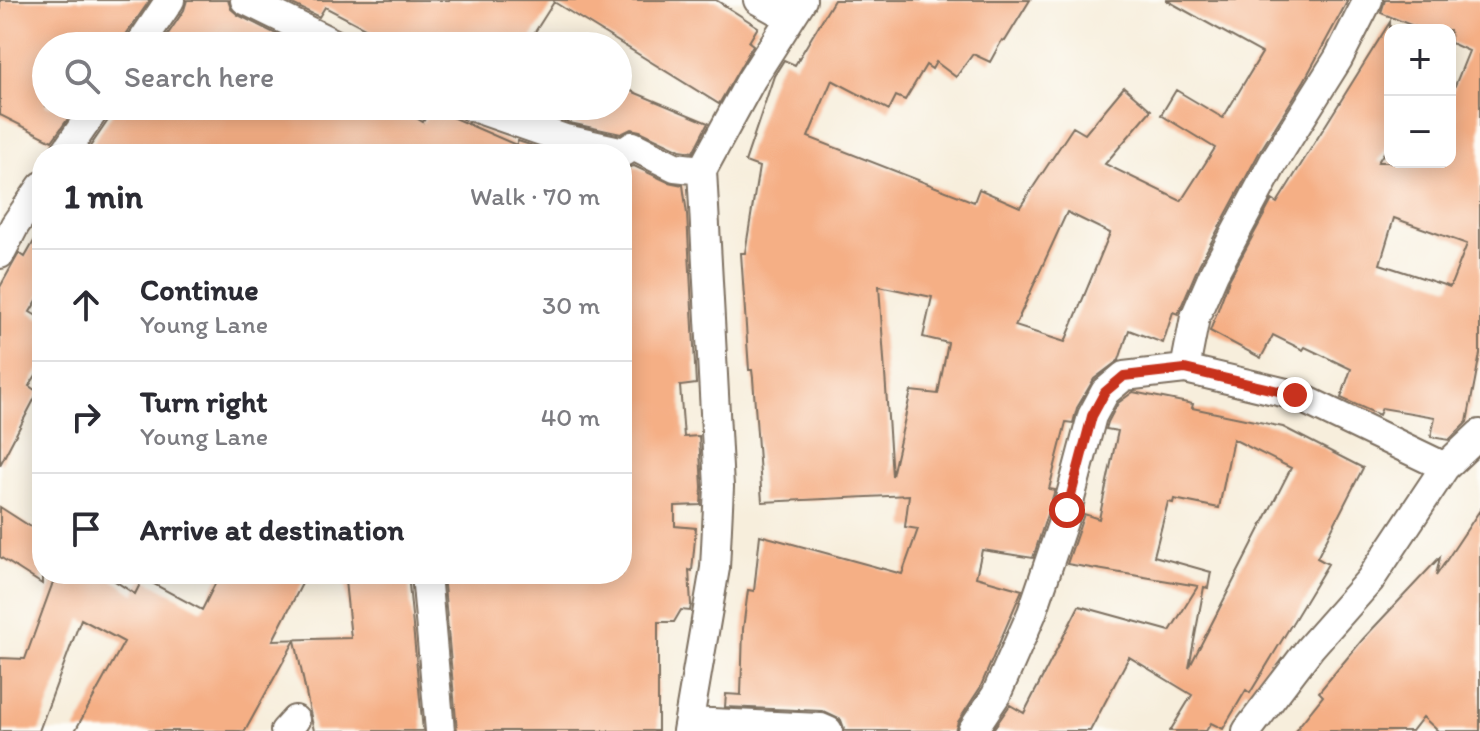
<!DOCTYPE html>
<html lang="en">
<head>
<meta charset="utf-8">
<style>
	body { margin:0; font-family:Itim,sans-serif; background:#f7f7f7; color:#2b2b33 }
	.controls { position:absolute; right:24px; top:24px; display:grid; overflow:hidden; border-radius:16px; box-shadow:0 4px 20px #0003 }
	.controls button { width:72px; height:72px; display:grid; place-items:center; padding:0; border:0; border-bottom:2px solid #e1e1e2; background:#fff; color:#2b2b33; font:40px sans-serif }
	.stop { position:absolute; width:24px; height:24px; margin:-18px; border:6px solid #c8321e; border-radius:50%; background:#fff }
	.stop.end { background:#c8321e; border-color:#fff; box-shadow:0 2px 8px #0008 }
	.list { margin:0; padding:0; list-style:none }
	h2 { display:flex; justify-content:space-between; align-items:center; height:104px; margin:0; padding:0 32px; font-size:34px }
	h2 small { font-size:26px; font-weight:400; color:#7c7c81 }
	.list li { display:grid; grid-template-columns:52px 1fr auto; gap:24px; align-items:center; box-sizing:border-box; height:112px; padding:0 32px; border-top:2px solid #e1e1e2 }
	.list b { display:block; font-size:30px; white-space:nowrap }
	.list p { margin:0; font-size:26px; white-space:nowrap; color:#7c7c81 }
	.list em { font-size:26px; font-style:normal; color:#7c7c81 }
	.icon { flex:none; width:44px; height:44px; fill:none; stroke:currentColor; stroke-width:2; stroke-linecap:round; stroke-linejoin:round }
	.map { position:relative; flex:none; width:1480px; height:731px; overflow:hidden }
	.search { position:absolute; background:#fff; box-shadow:0 4px 20px #0003; left:32px; top:32px; width:600px; height:88px; display:flex; align-items:center; gap:20px; box-sizing:border-box; padding:0 28px; border-radius:44px; color:#7c7c81; font-size:30px }
	.panel { position:absolute; background:#fff; box-shadow:0 4px 20px #0003; left:32px; top:144px; width:600px; height:440px; border-radius:32px }
	.map>svg:first-child { display:block }
	.building { fill:#f5af85; fill-rule:evenodd }
	.lines { fill:none; stroke-linecap:round; stroke-linejoin:round }
	.street-casing { stroke:#7d6f60; stroke-width:32 }
	.street { stroke:#fff; stroke-width:28 }
	.route { stroke:#c8321e; stroke-width:10 }
</style>
</head>
<body>
<div class="map">
<svg width="1480" height="731" viewBox="0 0 1480 731">
	<rect width="100%" height="100%" fill="#fdfcf7"/>
	<filter id="ink" filterUnits="userSpaceOnUse"><feTurbulence type="fractalNoise" baseFrequency=".0125" numOctaves="2"/><feDisplacementMap in="SourceGraphic" scale="16" xChannelSelector="R" yChannelSelector="G"/><feConvolveMatrix kernelMatrix="1 2 1 2 8 2 1 2 1" color-interpolation-filters="sRGB"/></filter>
	<filter id="wash" filterUnits="userSpaceOnUse"><feTurbulence type="fractalNoise" baseFrequency=".006" numOctaves="4" result="noise"/><feDisplacementMap in="SourceGraphic" scale="32" xChannelSelector="R" yChannelSelector="G"/><feGaussianBlur stdDeviation="1.8" result="paint"/><feColorMatrix in="noise" values="0 0 0 0 0 0 0 0 0 0 0 0 0 0 0 0 0 1.4 0 .05"/><feComposite in="paint" operator="in"/></filter>
	<g filter="url(#wash)">
		<rect width="100%" height="100%" fill="#f7eedc"/>
		<g id="blocks">
			<path class="building" d="M0,0H150L125,36L122,46H46V106H58L72,113L52,141L0,115Z
				M187,0H228L231,9L238,15L300,46H160L184,10Z
				M284,0H716L758,27L749,42L753,45L719,104L554,2L526,46H399L325,7L319,17Z
				M834,0H1030L1005,41L1002,40L990,62L973,54L956,77L936,62L932,69L926,65L905,100L896,96L889,110L832,80L808,137L974,202L979,189L1020,207L1073,127L1085,134L1124,87L1151,110L1105,164L1181,201L1215,148L1161,115L1176,90L1223,118L1262,53L1166,0H1348L1304,81L1259,153L1199,265L1178,314L1173,312L1163,343L1129,330L1119,360L1094,379L1077,408L1073,423L1066,422L1049,489L1055,490L1033,558L982,550L976,577L1022,590L980,688L958,722L955,731H845L841,720L822,711L725,707L726,694L741,695L743,629L748,590L754,591L760,535L902,574L918,529L905,527L909,495L762,502L753,378L752,370H749L741,253H745L759,167L745,162L774,76L784,60L795,65ZM1067,212L1110,233L1065,342L1015,326ZM879,286L932,297L923,337L948,343L938,394L911,391L892,476Z
				M1385,0H1480V354L1467,422L1449,440L1431,437L1435,417L1382,408L1379,415L1341,398L1351,369L1305,347L1303,350L1273,335L1261,358L1210,331L1229,280L1272,200L1277,203L1390,22V143L1378,162H1450V98L1469,51L1451,43L1450,30H1423L1381,13ZM1394,218L1467,244L1450,287L1380,264Z
				M619,86L708,123L693,152L680,150L640,131L631,129L621,134L570,123L522,106H618Z
				M115,106H397L423,122L431,108L516,145L518,141L545,150L544,154H85L111,116Z
				M634,166L668,182L683,185L687,214L696,384L680,386L684,437L699,436L702,487L701,505L675,506V526L696,528L692,571L689,570L691,605L690,611L681,610L674,622H658V731H457L443,574H622V401H627L622,364V169Z
				M42,227V292L30,312L42,319V366L29,386L38,392L0,465V287L19,253L25,257Z
				M1133,392L1193,404L1192,408L1283,427L1363,468L1317,558L1328,564L1250,693L1246,690L1223,729L1211,723L1206,731H1170L1192,695L1129,657L1090,731H992L1010,705L1024,713L1079,606L1170,631L1198,586L1067,564L1084,514L1099,519L1118,431L1106,429L1108,422L1118,403ZM1233,439L1291,468L1189,668L1204,587L1208,588L1211,572L1154,556L1168,502L1173,503L1174,499L1219,508Z
				M0,507L42,534V584L0,557Z
				M1480,510V731H1438L1423,717L1412,731H1295L1323,696L1319,692L1363,639L1440,557L1436,576Z
				M56,574H104L135,594L143,578L202,610L220,574H307L273,640L351,638L345,581L408,574L423,731H314L295,640L245,731H75L124,642L81,619L39,731H0V658L25,659Z"/>
		</g>
	</g>
	<g filter="url(#ink)">
		<use href="#blocks" fill-opacity="0" stroke="#7d6f60" stroke-width="2"/>
		<g class="lines">
			<defs>
				<path id="street" d="M245,0L339,46
					M758,0L790,18
					M139,46L170,0
					M470,106L565,139L624,152L633,146L675,167L702,170
					M64,154L97,106
					M0,254L15,225L42,186
					M1185,369L1195,317L1214,273L1274,161L1338,59L1368,0
					M426,574L440,731
					M689,722L821,728L828,731
					M285,731L295,720
					M687,731L715,568L719,487L702,170L751,80L802,0
					M972,731L996,695L1032,613L1067,510L1092,416L1105,392L1124,376L1185,369L1295,395L1445,467
					M1247,731L1310,648L1370,580L1445,467L1480,434"/>
			</defs>
			<use href="#street" class="street-casing"/>
			<use href="#street" class="street"/>
		</g>
	</g>
	<g class="lines" filter="url(#ink)">
		<path class="route" d="M1067,510L1092,416L1105,392L1124,376L1185,369L1295,395"/>
	</g>
</svg>
<div class="controls">
<button>+</button>
<button>−</button>
</div>
<div class="stop" style="left:1067px;top:510px"></div>
<div class="stop end" style="left:1295px;top:395px"></div>
<div class="search"><svg class="icon" aria-label="search" viewBox="0 0 24 24"><circle cx="10" cy="10" r="6"/><path d="M15 15l6 6"/></svg>Search here</div>
<section class="panel">
<h2>1 min<small>Walk · 70 m</small></h2>
<ul class="list">
<li><svg class="icon" aria-label="ahead" viewBox="0 0 24 24"><path d="M12 20V5M6 11l6-6 6 6"/></svg><div><b>Continue</b><p>Young Lane</p></div><em>30 m</em></li>
<li><svg class="icon" aria-label="right" viewBox="0 0 24 24"><path d="M7 20v-9h11M14 6l5 5-5 5"/></svg><div><b>Turn right</b><p>Young Lane</p></div><em>40 m</em></li>
<li><svg class="icon" aria-label="arrive" viewBox="0 0 24 24"><path d="M6 21V4h12l-3 4 3 4H6"/></svg><div><b>Arrive at destination</b></div></li>
</ul>
</section>
</div>
</body>
</html>
